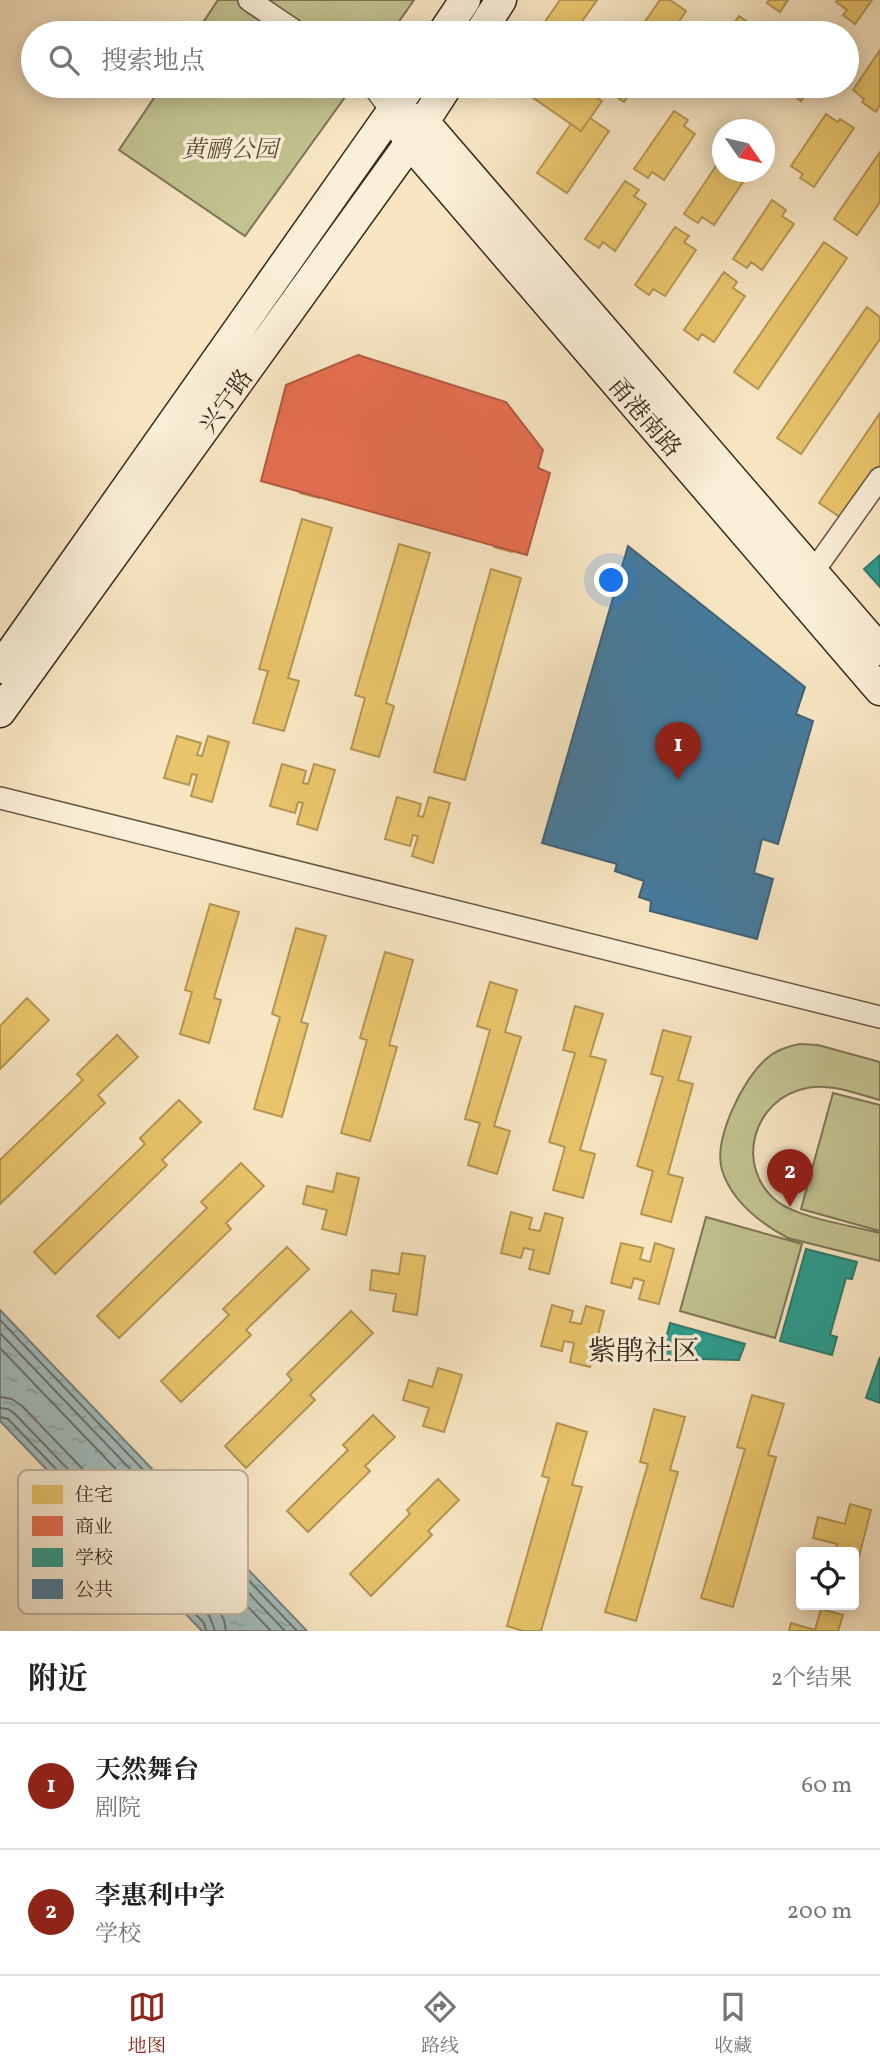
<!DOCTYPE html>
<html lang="zh">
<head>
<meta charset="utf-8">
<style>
	body { margin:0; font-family:Vollkorn,"Noto Serif SC",serif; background:#f2f2f2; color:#202124 }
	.controls { position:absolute; right:21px; bottom:21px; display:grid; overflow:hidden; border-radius:7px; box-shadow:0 4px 18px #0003 }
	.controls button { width:63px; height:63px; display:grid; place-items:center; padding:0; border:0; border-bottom:2px solid #e0e0e0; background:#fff; color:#202124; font:35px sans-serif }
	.compass { position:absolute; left:712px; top:119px; width:63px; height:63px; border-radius:50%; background:#fff; box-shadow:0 4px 18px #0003; rotate:124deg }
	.you { position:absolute; left:612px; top:581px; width:24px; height:24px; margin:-18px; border:5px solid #fff; border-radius:50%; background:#1a73e8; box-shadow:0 0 0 10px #1a73e833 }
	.badge { display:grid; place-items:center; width:46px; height:46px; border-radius:50%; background:#8f2418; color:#fff; font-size:23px; font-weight:700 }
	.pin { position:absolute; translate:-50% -58px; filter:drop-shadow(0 2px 4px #0008) }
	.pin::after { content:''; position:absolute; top:37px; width:24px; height:21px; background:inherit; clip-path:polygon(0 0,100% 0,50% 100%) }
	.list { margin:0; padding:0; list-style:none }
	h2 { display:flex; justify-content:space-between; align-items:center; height:91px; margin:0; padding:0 28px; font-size:30px }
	h2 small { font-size:23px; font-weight:400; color:#757577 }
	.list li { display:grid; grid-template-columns:46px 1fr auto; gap:21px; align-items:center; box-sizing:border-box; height:126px; padding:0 28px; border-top:2px solid #e0e0e0 }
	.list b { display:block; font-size:26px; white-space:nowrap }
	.list p { margin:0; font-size:23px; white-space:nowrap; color:#757577 }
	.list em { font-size:23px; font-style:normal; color:#757577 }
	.icon { flex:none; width:38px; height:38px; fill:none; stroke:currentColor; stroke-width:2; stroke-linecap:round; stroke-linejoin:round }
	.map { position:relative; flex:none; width:880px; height:1631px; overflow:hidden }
	.search { position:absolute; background:#fff; box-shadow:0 4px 18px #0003; left:21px; right:21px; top:21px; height:77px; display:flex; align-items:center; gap:18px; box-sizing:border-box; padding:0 24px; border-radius:38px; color:#757577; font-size:26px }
	.sheet { height:343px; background:#fff }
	nav { display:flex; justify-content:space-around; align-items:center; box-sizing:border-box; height:98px; border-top:2px solid #e0e0e0; background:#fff; font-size:19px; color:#757577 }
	nav a { display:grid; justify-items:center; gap:4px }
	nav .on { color:#8f2418 }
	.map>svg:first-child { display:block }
	.green { fill:#c2c390; stroke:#7d7656; stroke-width:2 }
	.water { fill:url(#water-ripples); stroke:#78827d; stroke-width:2 }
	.homes { fill:#e9c46a; stroke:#b49653; stroke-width:2 }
	.shops { fill:#e76f51; stroke:#b25a41; stroke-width:2 }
	.schools { fill:#2a9d8f; stroke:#2e7a6c; stroke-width:2 }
	.public { fill:#457b9d; stroke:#416276; stroke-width:2 }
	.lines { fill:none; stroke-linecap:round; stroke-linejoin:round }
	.shore { stroke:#6d736d; stroke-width:2 }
	.street-casing { stroke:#685846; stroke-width:24 }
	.secondary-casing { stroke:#38291c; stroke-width:33 }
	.street { stroke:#faefd8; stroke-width:21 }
	.secondary { stroke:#faefd8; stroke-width:30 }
	.labels { text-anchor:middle; stroke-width:7; stroke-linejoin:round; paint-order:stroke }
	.park-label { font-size:24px; font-style:italic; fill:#5a5039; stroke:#faefd8 }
	.street-label { font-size:24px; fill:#38291c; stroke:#faefd8 }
	.quarter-label { font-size:28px; fill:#38291c; stroke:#faefd8 }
	.key { fill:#faefd8; stroke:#c0b4a0; stroke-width:2 }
	.key-label { font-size:19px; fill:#38291c }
</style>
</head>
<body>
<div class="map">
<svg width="880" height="1631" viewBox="0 0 880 1631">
	<defs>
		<pattern id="water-ripples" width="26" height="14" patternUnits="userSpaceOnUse" patternTransform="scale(1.75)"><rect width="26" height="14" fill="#a2bdbe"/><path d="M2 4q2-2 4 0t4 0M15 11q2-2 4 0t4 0" fill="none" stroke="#8ca2a3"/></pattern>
	</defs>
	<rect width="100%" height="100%" fill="#f8e6c3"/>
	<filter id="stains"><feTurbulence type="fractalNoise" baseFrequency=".00286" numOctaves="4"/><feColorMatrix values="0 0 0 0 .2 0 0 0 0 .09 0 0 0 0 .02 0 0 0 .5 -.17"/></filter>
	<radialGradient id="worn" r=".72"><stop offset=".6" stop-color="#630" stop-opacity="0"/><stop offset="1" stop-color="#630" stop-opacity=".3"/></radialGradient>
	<path class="green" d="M218,0H414L391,33H196Z
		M162,86H353L245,236L119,150Z
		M800,1044L818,1045L880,1062V1100C857,1094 831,1083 807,1088C753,1098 733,1167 778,1202C799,1218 853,1226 880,1233V1261L788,1238C760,1223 732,1202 722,1170C713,1139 743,1079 766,1059C776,1050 788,1046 800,1044Z
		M833,1093L880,1105V1231L801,1209Z
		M706,1217L802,1244L775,1338L680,1311Z"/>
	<path class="water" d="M0,1310L307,1631H202L0,1421Z"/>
	<path class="homes" d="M560,0H597L574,33H537Z
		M660,0H670L686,11L671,33H637Z
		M769,0H788L780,12L767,3Z
		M837,0H872L855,24L843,15L847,10L836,2Z
		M739,16L752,25L754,22L767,31L766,33H728Z
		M880,50V105L876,112L862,102L864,99L853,90Z
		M526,86H580L602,101L581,131L522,90Z
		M601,86H635L624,102Z
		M787,86H811L801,101L787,91L790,87Z
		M674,111L688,120L684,126L695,134L664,180L652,172L648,178L634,169Z
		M826,114L838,122L840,119L854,128L814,187L800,178L803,174L791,166Z
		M590,118L609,131L567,193L537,173L571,124L581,131Z
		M880,152V202L857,235L834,219Z
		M722,157V172H733L745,179L714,225L702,217L698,223L684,214Z
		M625,181L639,190L634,196L646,204L615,251L603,242L599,248L585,239Z
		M772,200L786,210L782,216L794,224L762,270L751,262L747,268L733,259Z
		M675,227L689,236L684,242L696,250L665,296L653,289L649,295L635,285Z
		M824,242L847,258L758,389L734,372Z
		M724,272L737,282L733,288L745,296L714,342L702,334L698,340L684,330Z
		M867,307L880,317V339L801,454L777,438Z
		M880,413V465L843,519L819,503Z
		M315,435L336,441L319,498L300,493L305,475L296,473L293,483L272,477L284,436L304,442L301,451L310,454Z
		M509,489L529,495L512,552L494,547L499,529L490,526L486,536L466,530L478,490L498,495L495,505L503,508Z
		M302,519L332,528L288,678L299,681L284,731L253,723L268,671L259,669Z
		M399,544L430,553L386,703L394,706L379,757L351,749L365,698L355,695Z
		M491,569L521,578L465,780L434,772Z
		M177,736L201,743L197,755L202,756L208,736L229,742L212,802L191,796L197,775L192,774L189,785L164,778Z
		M282,764L306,771L303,783L308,784L314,764L335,770L317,830L297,824L303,803L298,802L295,813L270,806Z
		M397,797L421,804L418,816L423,817L429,797L450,803L433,863L412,856L418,836L413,835L410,846L385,839Z
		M210,904L239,912L214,998L221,1000L209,1043L180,1034L192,992L185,990Z
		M296,928L326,936L301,1022L308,1024L282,1117L254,1109L280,1017L272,1014Z
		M385,952L413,960L389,1045L397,1047L370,1141L341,1133L367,1040L360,1038Z
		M490,982L517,990L505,1032L521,1037L494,1126L510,1131L497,1174L468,1165L480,1123L465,1119L490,1030L477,1026Z
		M27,998L49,1020L0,1069V1026Z
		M575,1006L603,1014L590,1056L606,1060L580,1150L595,1154L583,1198L553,1190L565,1147L549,1142L575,1053L563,1050Z
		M663,1030L691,1037L678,1080L693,1084L668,1174L683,1178L671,1222L641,1214L653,1171L637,1166L663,1077L651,1074Z
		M117,1035L138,1057L98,1095L105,1103L0,1204V1160L83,1080L77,1074Z
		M179,1100L201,1122L162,1160L167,1165L55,1274L34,1252L145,1144L140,1138Z
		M241,1163L264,1186L226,1223L231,1229L119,1338L97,1316L207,1208L201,1202Z
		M337,1173L359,1178L346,1235L322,1229L327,1210L303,1204L307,1186L333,1192Z
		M511,1212L532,1218L529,1229L540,1231L545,1213L563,1218L549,1274L529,1269L534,1250L524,1248L521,1258L501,1253Z
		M621,1243L643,1248L640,1259L650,1262L655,1243L674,1249L659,1304L639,1299L644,1281L634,1278L631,1288L611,1283Z
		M287,1247L309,1269L246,1330L251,1335L181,1402L161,1381L229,1315L223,1309Z
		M402,1253L425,1256L417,1315L393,1311L396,1294L370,1290L372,1270L399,1274Z
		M552,1305L573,1311L570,1322L581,1324L586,1306L604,1311L590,1367L570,1362L574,1343L564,1341L562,1351L541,1346Z
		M351,1311L373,1333L310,1395L315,1400L246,1468L225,1446L292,1380L287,1374Z
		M438,1368L462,1375L444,1432L423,1426L429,1408L403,1400L409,1380L432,1387Z
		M752,1395L784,1404L768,1455L776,1457L733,1607L701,1598L745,1449L737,1447Z
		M654,1409L685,1417L670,1470L678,1472L636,1621L605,1612L648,1464L640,1462Z
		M373,1415L395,1437L365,1466L370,1471L308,1532L287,1511L348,1450L343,1445Z
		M557,1423L587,1432L572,1485L582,1487L541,1631H523L507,1626L549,1478L542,1476Z
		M438,1479L459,1500L428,1531L432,1535L371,1596L350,1574L410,1514L407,1510Z
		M850,1504L871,1510L856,1568L854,1567V1552H835L837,1544L813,1538L818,1517L845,1524Z
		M821,1609L843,1615L838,1631H789L791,1623L815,1630Z"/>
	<path class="shops" d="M358,355L506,402L543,450L538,468L550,473L527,555L261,481L286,385Z"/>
	<path class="schools" d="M880,555V587L864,569Z
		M806,1249L857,1262L852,1279L846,1278L830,1335L837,1337L832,1355L780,1341Z
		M670,1323L745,1344L739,1360L661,1358Z
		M880,1357V1403L866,1398Z"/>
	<path class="public" d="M628,546L805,687L796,714L813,721L778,844L762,839L754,873L773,879L757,939L650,911L651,901L639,897L644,881L615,871L617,864L542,843Z"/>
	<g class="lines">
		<path class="shore" d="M0,1320L297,1631
			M0,1333L285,1631
			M0,1348L271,1631
			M0,1397L12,1399L22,1406L219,1611L224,1620L226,1631
			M0,1408L8,1409L14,1413L210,1617L215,1631
			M0,1417L8,1419L204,1623L206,1631"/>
		<defs>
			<path id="street" d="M249,0L298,33
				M373,86L393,112
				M813,572L880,478
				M0,798L880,1017"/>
			<path id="secondary" d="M443,33L465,0
				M480,33L501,0
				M393,112L410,143L880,690
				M406,116L424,122L880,650
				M0,668L410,86
				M0,712L410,143L447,86"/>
		</defs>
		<use href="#street" class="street-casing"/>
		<use href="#secondary" class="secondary-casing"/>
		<use href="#street" class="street"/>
		<use href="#secondary" class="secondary"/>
	</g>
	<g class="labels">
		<g class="park-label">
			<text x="230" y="157">黄鹂公园</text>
		</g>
		<g class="street-label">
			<text transform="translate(226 401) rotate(-54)" y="8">兴宁路</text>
			<text transform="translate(645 417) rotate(49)" y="8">甬港南路</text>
		</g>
		<g class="quarter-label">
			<text x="644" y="1360">紫鹃社区</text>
		</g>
	</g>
	<rect x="18" y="1470" width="230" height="144" rx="10" class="key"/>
	<rect x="32" y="1485" width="31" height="19" fill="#e9c46a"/>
	<rect x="32" y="1516" width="31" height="20" fill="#e76f51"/>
	<rect x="32" y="1548" width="31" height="19" fill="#2a9d8f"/>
	<rect x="32" y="1579" width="31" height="20" fill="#457b9d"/>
	<g class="key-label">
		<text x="75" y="1501">住宅</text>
		<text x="75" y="1533">商业</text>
		<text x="75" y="1564">学校</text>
		<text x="75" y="1596">公共</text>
	</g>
	<rect width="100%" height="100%" filter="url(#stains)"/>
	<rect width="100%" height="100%" fill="url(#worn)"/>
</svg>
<div class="controls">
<button><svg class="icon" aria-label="locate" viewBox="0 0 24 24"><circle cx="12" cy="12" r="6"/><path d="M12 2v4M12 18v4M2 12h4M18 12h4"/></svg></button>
</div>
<svg class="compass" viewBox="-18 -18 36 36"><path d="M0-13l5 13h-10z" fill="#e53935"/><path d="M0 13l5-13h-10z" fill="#757577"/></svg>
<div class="you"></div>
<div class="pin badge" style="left:678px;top:780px">1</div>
<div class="pin badge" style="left:790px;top:1207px">2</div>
<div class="search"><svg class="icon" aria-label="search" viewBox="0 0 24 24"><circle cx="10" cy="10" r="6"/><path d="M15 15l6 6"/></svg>搜索地点</div>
</div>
<section class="sheet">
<h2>附近<small>2个结果</small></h2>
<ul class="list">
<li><span class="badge">1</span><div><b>天然舞台</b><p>剧院</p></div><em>60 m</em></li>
<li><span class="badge">2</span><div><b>李惠利中学</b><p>学校</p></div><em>200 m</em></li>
</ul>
</section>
<nav>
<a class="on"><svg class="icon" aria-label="map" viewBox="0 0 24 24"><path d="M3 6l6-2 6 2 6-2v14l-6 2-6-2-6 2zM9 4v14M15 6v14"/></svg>地图</a>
<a><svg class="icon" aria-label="directions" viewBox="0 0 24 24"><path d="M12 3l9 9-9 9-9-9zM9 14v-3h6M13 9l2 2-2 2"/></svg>路线</a>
<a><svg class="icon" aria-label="saved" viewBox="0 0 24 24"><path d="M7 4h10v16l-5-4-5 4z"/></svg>收藏</a>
</nav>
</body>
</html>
